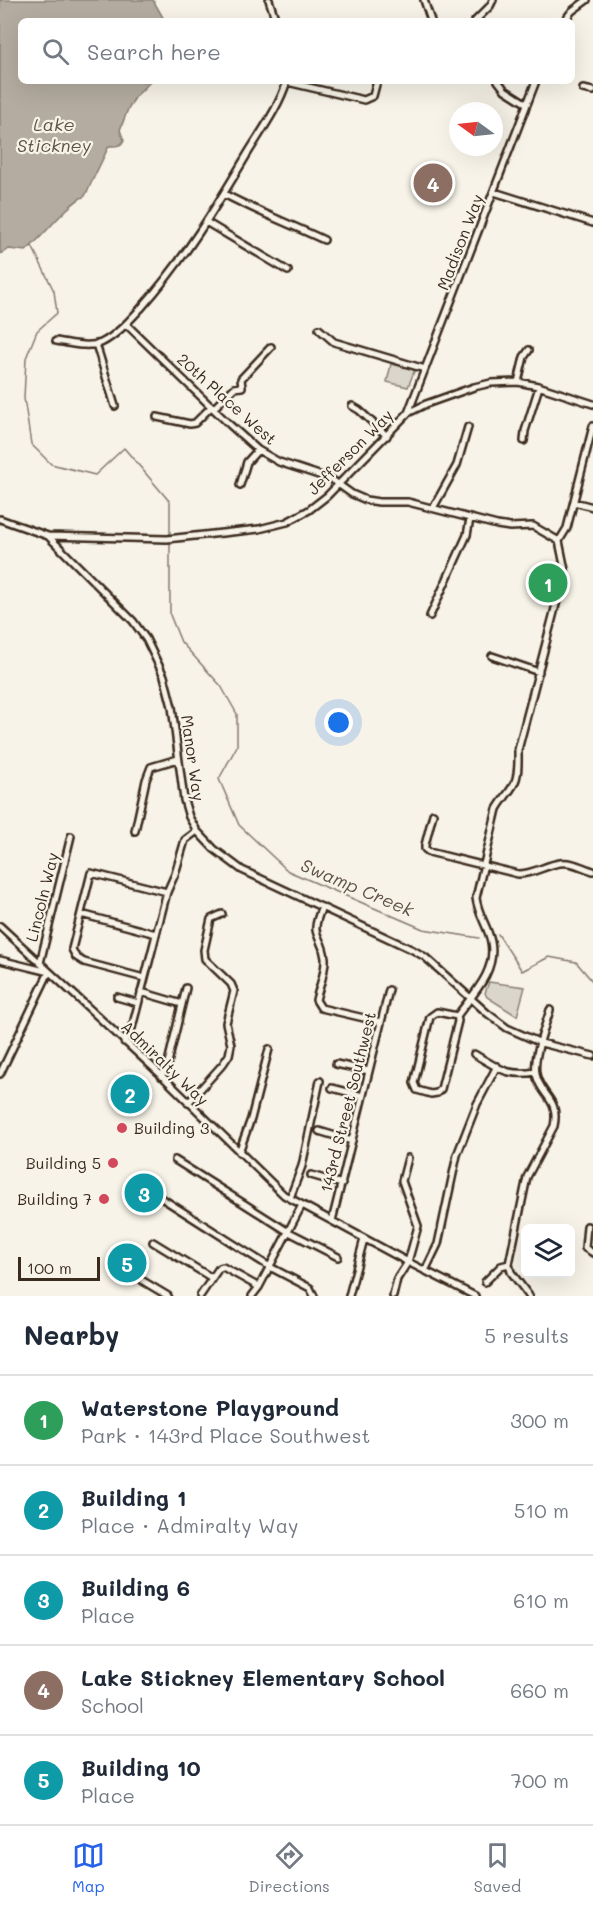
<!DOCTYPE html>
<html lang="en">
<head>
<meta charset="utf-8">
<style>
	body { margin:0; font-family:Mali,sans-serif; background:#f6f6f7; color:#1f2937 }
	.controls { position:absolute; right:18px; bottom:18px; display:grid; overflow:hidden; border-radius:9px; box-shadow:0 6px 24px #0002 }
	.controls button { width:54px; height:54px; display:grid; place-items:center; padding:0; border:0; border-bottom:2px solid #e0e1e3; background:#fff; color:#1f2937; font:30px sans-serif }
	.compass { position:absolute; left:449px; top:102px; width:54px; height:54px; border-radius:50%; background:#fff; box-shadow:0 6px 24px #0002; rotate:285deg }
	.scale { position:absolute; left:18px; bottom:15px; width:82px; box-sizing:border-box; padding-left:6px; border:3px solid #3b2a1e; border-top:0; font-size:16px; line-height:21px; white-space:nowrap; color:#3b2a1e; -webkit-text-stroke:4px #f7f3e8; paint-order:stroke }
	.you { position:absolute; left:339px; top:723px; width:21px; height:21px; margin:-15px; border:4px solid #fff; border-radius:50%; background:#1a73e8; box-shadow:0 0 0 9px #1a73e833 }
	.badge { display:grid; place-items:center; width:39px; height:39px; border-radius:50%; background:#2563eb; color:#fff; font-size:20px; font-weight:700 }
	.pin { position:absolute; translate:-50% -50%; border:3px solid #fff; box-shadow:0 2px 6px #0006 }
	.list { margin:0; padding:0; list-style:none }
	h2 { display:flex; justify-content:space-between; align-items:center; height:78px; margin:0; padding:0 24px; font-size:26px }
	h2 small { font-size:20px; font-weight:400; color:#747a83 }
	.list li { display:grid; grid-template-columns:39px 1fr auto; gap:18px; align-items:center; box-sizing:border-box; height:90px; padding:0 24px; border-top:2px solid #e0e1e3 }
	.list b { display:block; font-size:22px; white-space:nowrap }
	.list p { margin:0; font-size:20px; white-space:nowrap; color:#747a83 }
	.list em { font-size:20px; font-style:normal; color:#747a83 }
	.icon { flex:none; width:33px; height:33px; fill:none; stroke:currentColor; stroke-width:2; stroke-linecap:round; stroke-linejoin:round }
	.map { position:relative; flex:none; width:593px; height:1296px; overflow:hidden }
	.search { position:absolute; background:#fff; box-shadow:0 6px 24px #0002; left:18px; right:18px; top:18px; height:66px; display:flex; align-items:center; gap:15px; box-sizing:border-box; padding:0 21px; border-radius:9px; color:#747a83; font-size:22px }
	.sheet { height:528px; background:#fff }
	nav { display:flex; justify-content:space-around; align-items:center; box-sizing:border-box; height:84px; border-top:2px solid #e0e1e3; background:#fff; font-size:16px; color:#747a83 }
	nav a { display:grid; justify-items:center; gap:3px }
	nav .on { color:#2563eb }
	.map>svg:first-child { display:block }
	.green { fill:#dbd6cb; stroke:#8b8074; stroke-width:1.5 }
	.water { fill:#b4aca0; stroke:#84786c; stroke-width:1.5 }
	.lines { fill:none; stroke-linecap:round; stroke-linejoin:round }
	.stream { stroke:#84786c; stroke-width:1.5 }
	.minor-casing { stroke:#3b2a1e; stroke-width:10 }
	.minor { stroke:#f7f3e8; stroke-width:5 }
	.poi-dot { fill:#d1495b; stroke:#f7f3e8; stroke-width:2 }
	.labels { text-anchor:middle; stroke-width:4.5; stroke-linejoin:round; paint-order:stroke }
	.street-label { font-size:16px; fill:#3b2a1e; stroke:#f7f3e8 }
	.poi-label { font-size:16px; fill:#3b2a1e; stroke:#f7f3e8; text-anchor:end }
	.water-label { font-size:18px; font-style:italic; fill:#5f5145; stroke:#f7f3e8 }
</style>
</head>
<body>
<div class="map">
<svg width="593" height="1296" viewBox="0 0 593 1296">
	<rect width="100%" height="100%" fill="#f7f3e8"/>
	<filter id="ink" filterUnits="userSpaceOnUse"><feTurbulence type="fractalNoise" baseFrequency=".0167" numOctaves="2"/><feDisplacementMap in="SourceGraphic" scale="12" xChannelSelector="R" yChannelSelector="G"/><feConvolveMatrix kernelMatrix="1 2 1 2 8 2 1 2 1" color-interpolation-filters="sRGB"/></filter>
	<g filter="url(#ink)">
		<path class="green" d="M391,364L415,369L408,387L387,382Z
			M489,982L525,987L517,1016L487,997L485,993Z"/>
		<path class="water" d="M0,0H153L165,21H21V81H151L136,96L128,109L120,130L124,140C121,147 115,146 109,146L85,196C68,203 43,237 26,251L9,249L0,254Z"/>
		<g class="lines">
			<path class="stream" d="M32,246L54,291L57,313L37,331L26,358L24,398L31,444L51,464L95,475L124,448L170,502V615L181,642L221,686L237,714V746L219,779L239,825L288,871L423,929L479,938
				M498,934L522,971L549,957L576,962L593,982"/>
			<defs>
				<path id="minor" d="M269,0L276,21
					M424,0L431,21
					M475,21L490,6L493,0
					M564,21L572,11L587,0
					M498,81L505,90L527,104
					M287,82L364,100L373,96L377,81
					M583,89L593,91
					M494,192L593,223
					M224,194C256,211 290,224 324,240
					M206,222L288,271
					M126,324L230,425L258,450L279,462L331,479L352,494L366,500L379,502H408L497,525L510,527L533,526L559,541
					M319,329L334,342L425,369
					M56,341C71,343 86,348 101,343C116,336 131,319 142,307C184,260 216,207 248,153C262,130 279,107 287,81
					M96,344L115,406
					M518,382L524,357L529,350
					M352,406L359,410L387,436
					M214,408L234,388L242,387L241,379L271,347
					M408,413L536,81
					M157,417L190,424L195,423L212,406
					M524,441L525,431L539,387
					M240,485L247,462L258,450
					M574,502L593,507
					M433,508L457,465L468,427
					M0,519L48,536L133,621L146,639L164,676L172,707L184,800L189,817L197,831L214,849L242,870L413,950L425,957L487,1013L507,1028L541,1043L593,1056
					M48,536L167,539L259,529L287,522L309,510L327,496L408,413L426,404L474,387L491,383L518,382L538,386L593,404
					M430,616L467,535L470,519
					M492,656L539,672
					M433,814L425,845V849L429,852L518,874C534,874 545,865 560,863C572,861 582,868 593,871
					M135,831L146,780L151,767L178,759
					M322,907C308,939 322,932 325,958C326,971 319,987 316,1000L321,1008L381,1022
					M81,914L156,934
					M0,926L159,1073L284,1195L408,1262L475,1296
					M0,960L49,972L0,1074
					M40,963L71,836
					M144,978L84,962L76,957L72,949L91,873L167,892
					M141,992L182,1004
					M117,997L138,1003
					M457,1016L437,1012L430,1017L414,1083L417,1090L431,1094L437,1093L441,1089L458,1021L457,1016C472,995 497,972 491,942C488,926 478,915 476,898L497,809C502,800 509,793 514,784C519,775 518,761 518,750L565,570L559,541L567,528L593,426
					M124,1042L132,1028L167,892L175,874L185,840L197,831
					M474,1054C499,1068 506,1077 536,1072
					M336,1064L369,1071
					M161,1076L167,1067L186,988
					M332,1088L363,1096
					M188,1103L223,1064L229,1055L231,1045L226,1023L234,991L231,984L205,959L204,950L211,919L222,914
					M319,1131L352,1141
					M239,1152L251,1119L269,1049
					M175,1160L287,1231L338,1257
					M311,1175L342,1184
					M290,1198L302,1166L320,1081
					M163,1199L270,1267L310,1288L314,1296
					M332,1221L389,990
					M587,1226L585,1248L593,1253
					M153,1242L212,1278
					M425,1271L438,1244L457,1155L477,1104L497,1066
					M143,1281L168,1296
					M485,1282L501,1266L509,1264
					M200,1296L219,1268L223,1267L259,1287
					M252,1296L259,1287L302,1205
					M349,1296L364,1239
					M393,1296L397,1279L408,1262L418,1226L402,1181L408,1158
					M529,1296L511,1272L509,1264L527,1177L554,1126C560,1098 540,1096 536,1074C533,1057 545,1027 550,1010"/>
			</defs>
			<use href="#minor" class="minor-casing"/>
			<use href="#minor" class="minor"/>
		</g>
	</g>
	<g class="poi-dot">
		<circle cx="122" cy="1128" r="6"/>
		<circle cx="113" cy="1163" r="6"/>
		<circle cx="104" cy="1199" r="6"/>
	</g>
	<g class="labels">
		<g class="street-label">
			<text transform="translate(460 242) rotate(-69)" y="6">Madison Way</text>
			<text transform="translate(227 399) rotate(42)" y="6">20th Place West</text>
			<text transform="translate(350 452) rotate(-45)" y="6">Jefferson Way</text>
			<text transform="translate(193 758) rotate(82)" y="6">Manor Way</text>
			<text transform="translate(42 897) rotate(-76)" y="6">Lincoln Way</text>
			<text transform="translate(165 1063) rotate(44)" y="6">Admiralty Way</text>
			<text transform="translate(348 1102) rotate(-76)" y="6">143rd Street Southwest</text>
		</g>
		<g class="poi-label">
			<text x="134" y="1134" text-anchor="start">Building 3</text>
			<text x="101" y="1169">Building 5</text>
			<text x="92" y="1205">Building 7</text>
		</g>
		<g class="water-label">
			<text x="54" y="131">Lake<tspan x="54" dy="21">Stickney</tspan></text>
			<text transform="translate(357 888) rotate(23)" y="6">Swamp Creek</text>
		</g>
	</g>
</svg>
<div class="controls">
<button><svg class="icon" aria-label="layers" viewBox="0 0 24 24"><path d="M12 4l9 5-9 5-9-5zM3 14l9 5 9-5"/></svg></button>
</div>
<svg class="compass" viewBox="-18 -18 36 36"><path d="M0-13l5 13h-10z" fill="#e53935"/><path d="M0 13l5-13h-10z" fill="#747a83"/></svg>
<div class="scale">100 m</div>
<div class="you"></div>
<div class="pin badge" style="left:548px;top:583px;background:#2e9e5b">1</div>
<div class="pin badge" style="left:130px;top:1094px;background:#0f9aa8">2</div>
<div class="pin badge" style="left:144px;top:1193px;background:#0f9aa8">3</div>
<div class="pin badge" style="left:433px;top:183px;background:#8d6e63">4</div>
<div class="pin badge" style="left:127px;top:1263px;background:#0f9aa8">5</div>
<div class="search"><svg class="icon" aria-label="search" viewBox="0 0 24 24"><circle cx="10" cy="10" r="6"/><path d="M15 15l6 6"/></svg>Search here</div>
</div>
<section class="sheet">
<h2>Nearby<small>5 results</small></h2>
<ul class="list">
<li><span class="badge" style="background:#2e9e5b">1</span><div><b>Waterstone Playground</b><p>Park · 143rd Place Southwest</p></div><em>300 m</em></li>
<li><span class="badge" style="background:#0f9aa8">2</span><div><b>Building 1</b><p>Place · Admiralty Way</p></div><em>510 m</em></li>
<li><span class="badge" style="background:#0f9aa8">3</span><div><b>Building 6</b><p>Place</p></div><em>610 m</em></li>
<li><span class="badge" style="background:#8d6e63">4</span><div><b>Lake Stickney Elementary School</b><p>School</p></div><em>660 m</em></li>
<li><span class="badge" style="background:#0f9aa8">5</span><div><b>Building 10</b><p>Place</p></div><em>700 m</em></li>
</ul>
</section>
<nav>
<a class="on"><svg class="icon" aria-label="map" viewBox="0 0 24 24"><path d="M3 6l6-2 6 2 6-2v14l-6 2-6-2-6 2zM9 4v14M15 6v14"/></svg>Map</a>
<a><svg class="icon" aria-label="directions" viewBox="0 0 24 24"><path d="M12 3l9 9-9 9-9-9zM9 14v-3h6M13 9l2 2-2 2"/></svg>Directions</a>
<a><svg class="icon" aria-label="saved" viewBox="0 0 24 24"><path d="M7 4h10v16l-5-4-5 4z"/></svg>Saved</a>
</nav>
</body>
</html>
